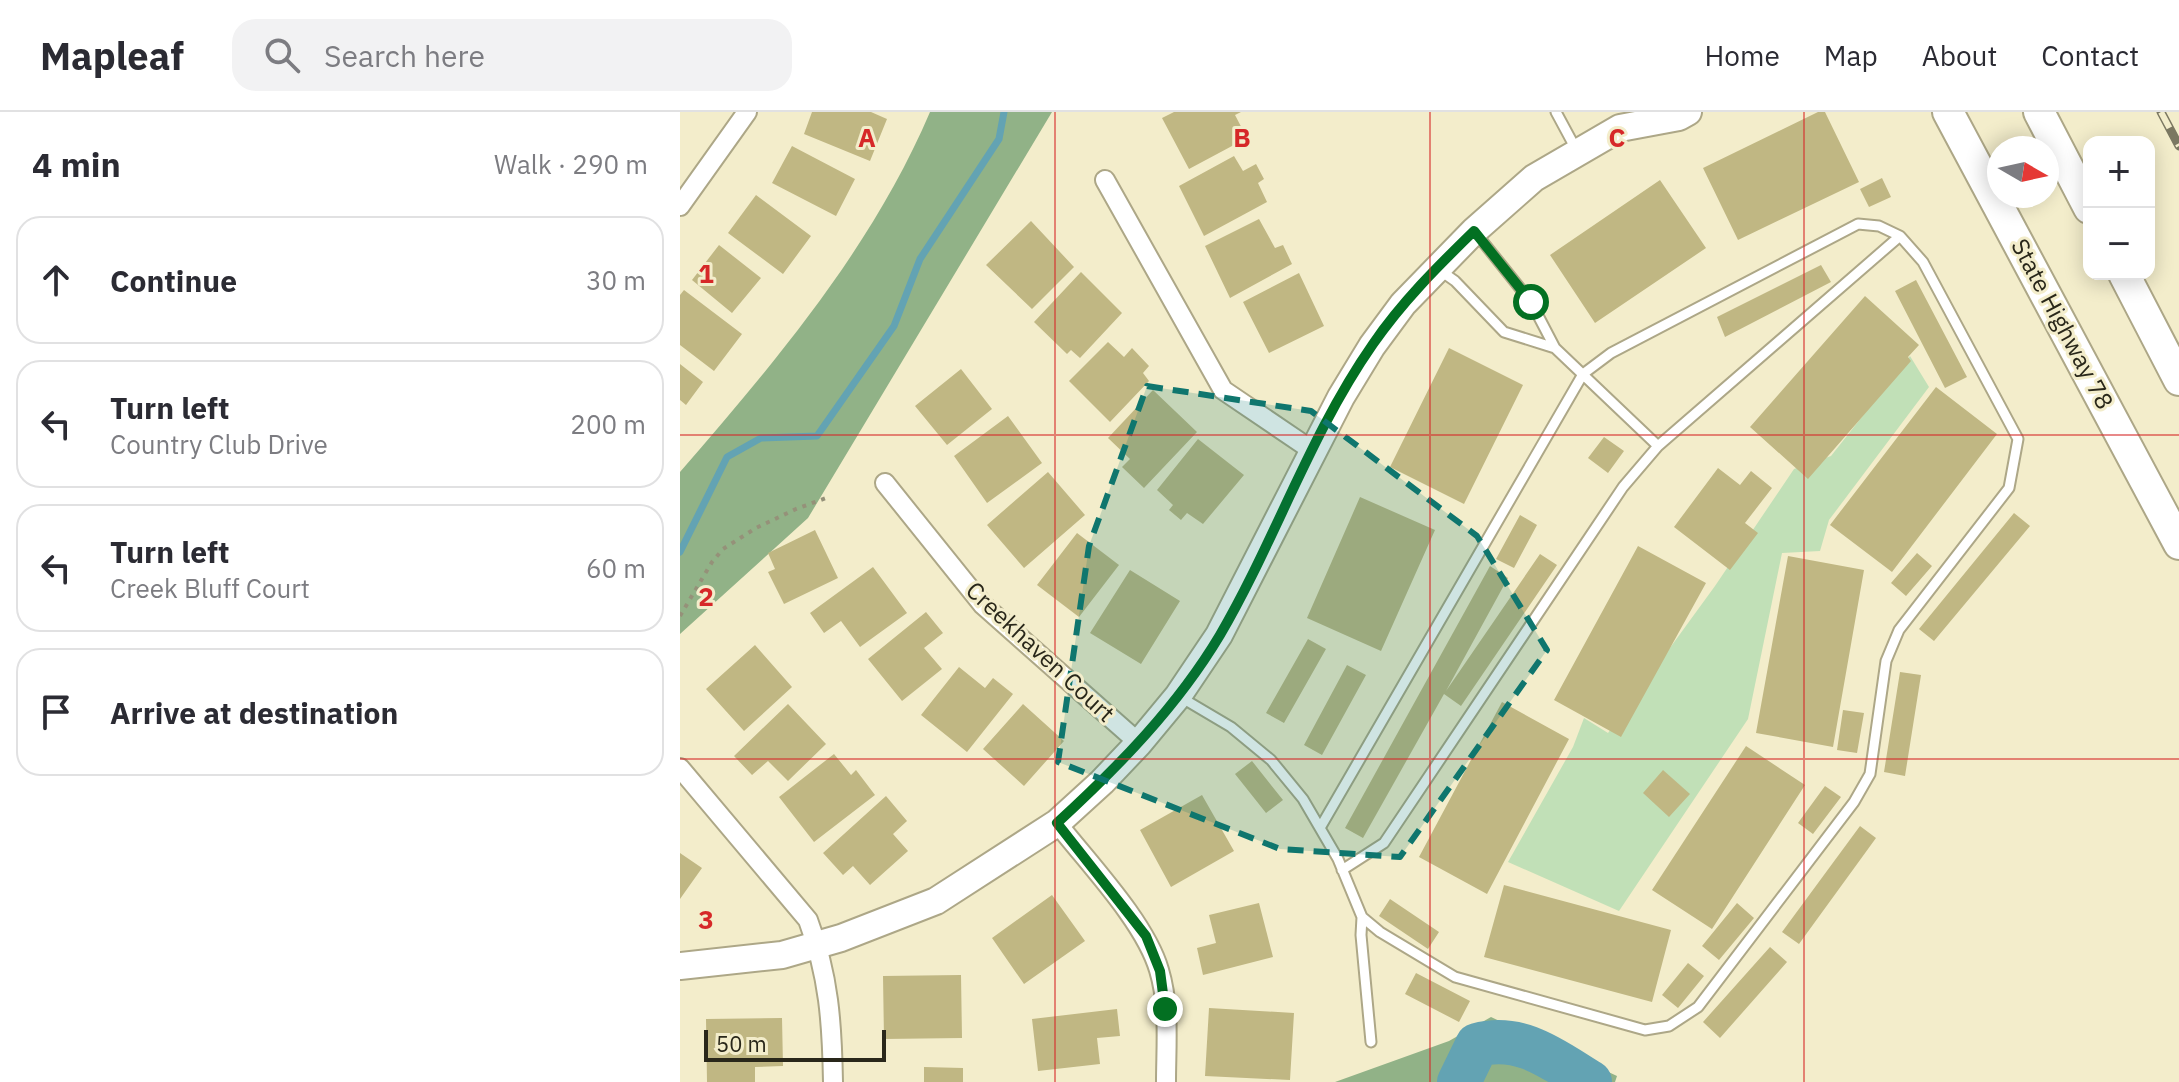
<!DOCTYPE html>
<html lang="en">
<head>
<meta charset="utf-8">
<style>
	body { margin:0; font-family:"IBM Plex Sans",sans-serif; background:#f2f2f3; color:#2b2b33 }
	.controls { position:absolute; right:24px; top:24px; display:grid; overflow:hidden; border-radius:16px; box-shadow:0 4px 20px #0003 }
	.controls button { width:72px; height:72px; display:grid; place-items:center; padding:0; border:0; border-bottom:2px solid #e1e1e2; background:#fff; color:#2b2b33; font:40px sans-serif }
	.compass { position:absolute; left:1307px; top:24px; width:72px; height:72px; border-radius:50%; background:#fff; box-shadow:0 4px 20px #0003; rotate:99deg }
	.scale { position:absolute; left:24px; bottom:20px; width:182px; box-sizing:border-box; padding-left:8px; border:4px solid #29271a; border-top:0; font-size:22px; line-height:28px; white-space:nowrap; color:#29271a; -webkit-text-stroke:6px #f3edcb; paint-order:stroke }
	.stop { position:absolute; width:24px; height:24px; margin:-18px; border:6px solid #037022; border-radius:50%; background:#fff }
	.stop.end { background:#037022; border-color:#fff; box-shadow:0 2px 8px #0008 }
	.list { margin:0; padding:0; list-style:none }
	h2 { display:flex; justify-content:space-between; align-items:center; height:104px; margin:0; padding:0 32px; font-size:34px }
	h2 small { font-size:26px; font-weight:400; color:#7c7c81 }
	.list li { display:grid; grid-template-columns:52px 1fr auto; gap:24px; align-items:center; box-sizing:border-box; height:128px; margin:0 16px 16px; padding:0 16px; border:2px solid #e1e1e2; border-radius:24px }
	.list b { display:block; font-size:30px; white-space:nowrap }
	.list p { margin:0; font-size:26px; white-space:nowrap; color:#7c7c81 }
	.list em { font-size:26px; font-style:normal; color:#7c7c81 }
	.icon { flex:none; width:44px; height:44px; fill:none; stroke:currentColor; stroke-width:2; stroke-linecap:round; stroke-linejoin:round }
	.map { position:relative; flex:none; width:1499px; height:970px; overflow:hidden }
	header { display:flex; align-items:center; gap:48px; box-sizing:border-box; height:112px; padding:0 40px; background:#fff; border-bottom:2px solid #e1e1e2 }
	header strong { font-size:38px }
	nav { display:flex; gap:44px; margin-inline-start:auto; font-size:28px }
	.search { width:560px; height:72px; background:#f2f2f3; display:flex; align-items:center; gap:20px; box-sizing:border-box; padding:0 28px; border-radius:24px; color:#7c7c81; font-size:30px }
	main { display:flex }
	aside { flex:1; background:#fff }
	.map>svg:first-child { display:block }
	.green { fill:#c1e0b7 }
	.forest { fill:#91b287 }
	.lines { fill:none; stroke-linecap:round; stroke-linejoin:round }
	.stream { stroke:#63a3b3; stroke-width:7 }
	.river { stroke:#63a3b3; stroke-width:44 }
	.building { fill:#c0b783 }
	.lane-casing { stroke:#ada787; stroke-width:13 }
	.street-casing { stroke:#ada787; stroke-width:22 }
	.secondary-casing { stroke:#ada787; stroke-width:30 }
	.primary-casing { stroke:#ada787; stroke-width:34 }
	.path { stroke:#959179; stroke-width:4; stroke-dasharray:4 6; stroke-linecap:butt }
	.lane { stroke:#fff; stroke-width:9 }
	.street { stroke:#fff; stroke-width:18 }
	.secondary { stroke:#fff; stroke-width:26 }
	.primary { stroke:#fff; stroke-width:30 }
	.rail-casing { stroke:#7b7862; stroke-width:9 }
	.rail { stroke:#f3edcb; stroke-width:6; stroke-dasharray:18; stroke-linecap:butt }
	.route { stroke:#037022; stroke-width:10 }
	.marked { fill:#0f766e; fill-opacity:0.2; stroke:#0f766e; stroke-width:6; stroke-dasharray:16 10; stroke-linejoin:round }
	.grid { fill:none; stroke:#d62828; stroke-width:2; stroke-opacity:0.55 }
	.labels { text-anchor:middle; stroke-width:6; stroke-linejoin:round; paint-order:stroke }
	.street-label { font-size:24px; fill:#29271a; stroke:#f3edcb }
	.grid-label { font-size:26px; text-anchor:middle; font-weight:bold; fill:#d62828; stroke:#f3edcb; stroke-width:6; stroke-linejoin:round; paint-order:stroke }
</style>
</head>
<body>
<header>
<strong>Mapleaf</strong>
<div class="search"><svg class="icon" aria-label="search" viewBox="0 0 24 24"><circle cx="10" cy="10" r="6"/><path d="M15 15l6 6"/></svg>Search here</div>
<nav><a>Home</a><a>Map</a><a>About</a><a>Contact</a></nav>
</header>
<main>
<aside>
<h2>4 min<small>Walk · 290 m</small></h2>
<ul class="list">
<li><svg class="icon" aria-label="ahead" viewBox="0 0 24 24"><path d="M12 20V5M6 11l6-6 6 6"/></svg><div><b>Continue</b></div><em>30 m</em></li>
<li><svg class="icon" aria-label="left" viewBox="0 0 24 24"><path d="M17 20v-9H6M10 6l-5 5 5 5"/></svg><div><b>Turn left</b><p>Country Club Drive</p></div><em>200 m</em></li>
<li><svg class="icon" aria-label="left" viewBox="0 0 24 24"><path d="M17 20v-9H6M10 6l-5 5 5 5"/></svg><div><b>Turn left</b><p>Creek Bluff Court</p></div><em>60 m</em></li>
<li><svg class="icon" aria-label="arrive" viewBox="0 0 24 24"><path d="M6 21V4h12l-3 4 3 4H6"/></svg><div><b>Arrive at destination</b></div></li>
</ul>
</aside>
<div class="map">
<svg width="1499" height="970" viewBox="0 0 1499 970">
	<rect width="100%" height="100%" fill="#f3edcb"/>
	<path class="green" d="M1230,244L1249,275L1149,408L1140,439L1102,441L1068,607L939,799L828,750L893,635L904,606L928,621L1035,474L1114,357L1151,344Z"/>
	<path class="forest" d="M250,0H372L128,406L0,522V360C96,249 192,136 250,0Z
		M811,905L937,964L935,970H655L769,929Z"/>
	<g class="lines">
		<path class="stream" d="M0,440L47,345L81,326L137,324L214,214L240,147L319,27L324,0"/>
		<path class="river" d="M779,970L797,933C841,921 874,948 910,970"/>
	</g>
	<path class="building" d="M132,0H191L207,7L190,49L124,22Z
		M494,0H561L555,3L567,26L509,57L482,6Z
		M1138,0H1145L1179,70L1058,128L1023,56Z
		M112,34L175,67L156,104L92,71Z
		M554,44L563,59L576,52L584,67L578,71L587,90L524,124L499,74Z
		M1202,66L1211,85L1189,95L1180,77Z
		M980,68L1026,136L915,211L870,143Z
		M76,83L131,124L103,162L48,121Z
		M579,107L595,136L603,133L612,152L550,186L525,134Z
		M351,109L394,155L352,197L306,153Z
		M39,133L81,166L52,201L12,168Z
		M1141,153L1151,170L1045,225L1037,205Z
		M401,160L442,201L400,246L391,238L387,242L354,210Z
		M619,161L644,214L589,241L563,190Z
		M1236,168L1287,265L1265,276L1215,179Z
		M4,178L62,222L34,259L0,233V183Z
		M1185,184L1239,233L1228,245L1231,249L1128,367L1070,315Z
		M428,230L444,245L452,236L469,254L463,261L469,269L430,310L389,269Z
		M769,236L843,273L784,392L710,355Z
		M0,252L23,270L6,293L0,288Z
		M281,257L312,297L267,333L235,294Z
		M1256,275L1317,322L1212,460L1150,413Z
		M473,278L517,320L464,376L442,355L450,347L428,326Z
		M328,304L362,351L307,391L274,344Z
		M924,325L944,339L928,361L908,346Z
		M518,327L564,363L523,412L507,401L501,408L489,398L493,393L477,378Z
		M1038,356L1060,373L1071,359L1092,376L1065,411L1078,421L1050,458L994,415Z
		M368,360L405,403L344,456L307,413Z
		M680,385L755,418L701,539L627,506Z
		M1334,401L1350,414L1254,529L1239,517Z
		M840,403L857,413L834,456L816,447Z
		M135,418L158,466L104,492L88,460L95,457L88,441Z
		M397,421L439,453L399,505L357,473Z
		M958,434L1026,471L941,625L874,588Z
		M1237,441L1252,454L1226,484L1211,471Z
		M860,442L877,453L781,594L764,582L683,726L665,716L810,454L828,466L766,579Z
		M1108,444L1184,458L1153,635L1076,621Z
		M193,455L227,501L180,535L161,509L144,521L130,501Z
		M450,458L500,489L461,552L410,521Z
		M246,500L263,521L244,536L262,557L222,589L188,547Z
		M628,527L646,537L604,611L586,601Z
		M75,533L112,575L64,619L26,577Z
		M667,553L686,563L642,643L624,633Z
		M279,555L305,576L313,566L333,582L287,640L241,603Z
		M1220,560L1241,563L1225,664L1204,660Z
		M822,590L889,627L807,782L739,745Z
		M108,592L146,632L108,669L88,649L72,663L54,644Z
		M343,592L384,629L344,674L303,637Z
		M1163,598L1184,601L1177,641L1157,638Z
		M1066,634L1125,673L1032,817L972,778Z
		M154,642L171,663L176,658L195,683L134,730L99,685Z
		M572,649L603,688L586,701L555,662Z
		M983,658L1010,682L989,705L963,681Z
		M1145,674L1161,685L1133,722L1118,711Z
		M522,683L554,739L491,775L460,718Z
		M206,684L227,709L213,722L228,739L190,773L173,754L163,763L143,741Z
		M1180,714L1196,726L1119,832L1102,820Z
		M0,741L22,756L0,787Z
		M824,773L991,818L972,890L804,845Z
		M372,783L405,829L344,872L312,826Z
		M710,787L759,820L748,837L699,804Z
		M579,791L593,845L523,863L517,836L536,831L529,803Z
		M1057,791L1074,806L1039,848L1022,834Z
		M1090,835L1107,850L1040,926L1023,910Z
		M1008,851L1024,864L998,896L982,883Z
		M736,861L790,889L779,910L725,882Z
		M281,863L282,926L204,927L203,864Z
		M529,896L614,901L610,968L525,964Z
		M437,897L440,924L417,926L420,952L358,959L352,907Z
		M102,906L103,954L75,955V970H27L26,907Z
		M244,955L283,956V970H244Z"/>
	<g class="lines">
		<defs>
			<path id="lane" d="M876,0L897,39
				M795,120L851,190L875,236L978,334
				M758,157L775,169L824,220L875,236
				M502,586L551,615L591,648L623,687L658,747L682,805L700,820L775,865L965,918L989,914L1018,895L1174,690L1190,662L1206,549L1219,518L1329,376L1338,327L1243,150L1220,124L1199,114L1178,112L931,241L903,262L640,716
				M662,758L704,731L943,375L978,334L1220,124
				M682,805L681,823L691,930"/>
			<path id="street" d="M425,68L543,278L633,339
				M0,94L67,0
				M205,371L303,493L459,631
				M0,656L128,808C149,864 152,911 153,970
				M377,711C409,752 465,810 479,858C490,894 486,934 486,970"/>
			<path id="secondary" d="M0,854L102,843L161,826L256,789L377,711L422,670L459,631L498,584L539,523L661,285L692,234L723,192L794,119L854,66L940,16L999,5L1008,0"/>
			<path id="primary" d="M1268,0L1499,432
				M1359,0L1409,96
				M1444,162L1499,268"/>
		</defs>
		<use href="#lane" class="lane-casing"/>
		<use href="#street" class="street-casing"/>
		<use href="#secondary" class="secondary-casing"/>
		<use href="#primary" class="primary-casing"/>
		<path class="path" d="M0,504L32,450L43,437L76,416L116,397L146,386"/>
		<use href="#lane" class="lane"/>
		<use href="#street" class="street"/>
		<use href="#secondary" class="secondary"/>
		<use href="#primary" class="primary"/>
		<defs>
			<path id="rail" d="M1481,0L1499,34"/>
		</defs>
		<use href="#rail" class="rail-casing"/>
		<use href="#rail" class="rail"/>
	</g>
	<g class="lines">
		<path class="route" d="M485,897L480,859L466,824L377,711C438,655 497,595 540,523C595,429 630,322 693,232C722,190 757,155 794,119L851,190"/>
	</g>
	<path class="marked" d="M467,274L631,299L797,424L867,538L720,745L600,737L378,650L409,434Z"/>
	<path class="grid" d="M375,0V970M750,0V970M1124,0V970M0,323H1499M0,647H1499"/>
	<g class="labels">
		<g class="street-label">
			<text transform="translate(1382 212) rotate(62)" y="8">State Highway 78</text>
			<text transform="translate(360 540) rotate(43)" y="8">Creekhaven Court</text>
		</g>
	</g>
	<g class="grid-label">
		<text x="187" y="35">A</text>
		<text x="562" y="35">B</text>
		<text x="937" y="35">C</text>
		<text x="26" y="171">1</text>
		<text x="26" y="494">2</text>
		<text x="26" y="817">3</text>
	</g>
</svg>
<div class="controls">
<button>+</button>
<button>−</button>
</div>
<svg class="compass" viewBox="-18 -18 36 36"><path d="M0-13l5 13h-10z" fill="#e53935"/><path d="M0 13l5-13h-10z" fill="#7c7c81"/></svg>
<div class="scale">50 m</div>
<div class="stop" style="left:851px;top:190px"></div>
<div class="stop end" style="left:485px;top:897px"></div>
</div>
</main>
</body>
</html>
